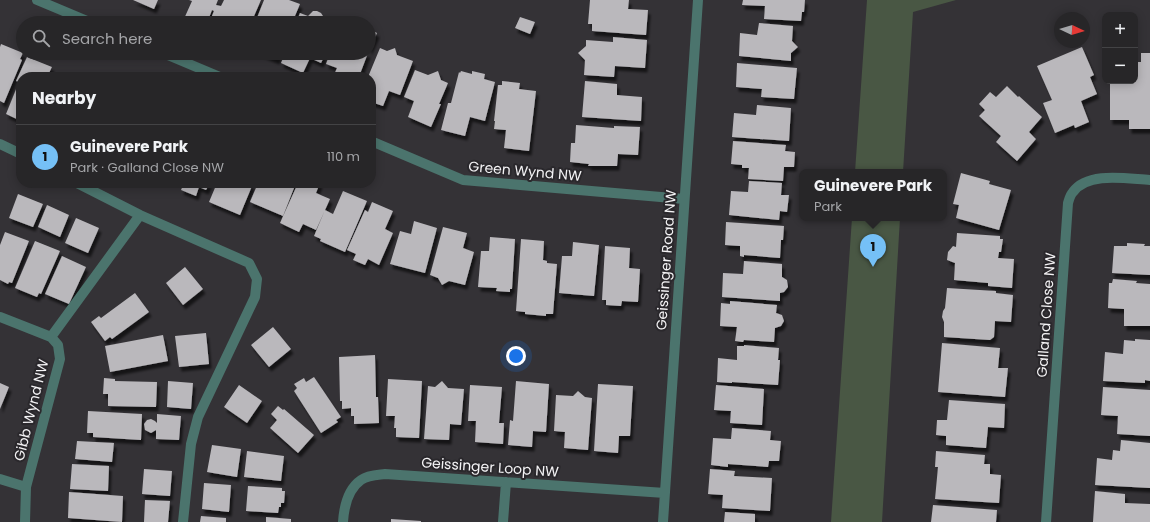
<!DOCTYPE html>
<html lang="en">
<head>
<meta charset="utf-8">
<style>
	body { margin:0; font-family:Poppins,sans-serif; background:#2f2e30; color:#f1f3f6 }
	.controls { position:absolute; right:12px; top:12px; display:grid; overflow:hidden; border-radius:8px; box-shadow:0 2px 10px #0003 }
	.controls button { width:36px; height:36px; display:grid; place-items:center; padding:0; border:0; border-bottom:1px solid #434345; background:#272628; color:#f1f3f6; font:20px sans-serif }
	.compass { position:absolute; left:1054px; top:12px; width:36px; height:36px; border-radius:50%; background:#272628; box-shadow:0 2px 10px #0003; rotate:94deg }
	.you { position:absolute; left:516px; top:356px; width:14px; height:14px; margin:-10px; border:3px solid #fff; border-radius:50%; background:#1a73e8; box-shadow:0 0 0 6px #1a73e833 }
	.badge { display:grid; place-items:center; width:26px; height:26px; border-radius:50%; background:#75c0f6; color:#111; font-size:13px; font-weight:700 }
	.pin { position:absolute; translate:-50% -33px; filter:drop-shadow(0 1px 2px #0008) }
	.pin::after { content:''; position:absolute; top:21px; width:14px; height:12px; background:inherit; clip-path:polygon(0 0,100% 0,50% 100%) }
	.popup { position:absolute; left:799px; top:169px; width:148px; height:52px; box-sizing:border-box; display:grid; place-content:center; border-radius:8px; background:#272628; filter:drop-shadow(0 1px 3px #0005); font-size:13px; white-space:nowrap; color:#a4a5a8 }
	.popup b { font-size:15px; color:#f1f3f6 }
	.popup::after { content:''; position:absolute; left:50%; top:100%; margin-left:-8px; border:8px solid transparent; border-top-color:#272628 }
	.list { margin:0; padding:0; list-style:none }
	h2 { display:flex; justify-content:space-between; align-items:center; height:52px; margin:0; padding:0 16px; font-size:17px }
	h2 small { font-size:13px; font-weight:400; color:#a4a5a8 }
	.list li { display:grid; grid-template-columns:26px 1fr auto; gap:12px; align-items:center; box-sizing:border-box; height:64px; padding:0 16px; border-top:1px solid #434345 }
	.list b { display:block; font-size:15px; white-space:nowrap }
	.list p { margin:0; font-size:13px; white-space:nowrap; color:#a4a5a8 }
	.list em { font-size:13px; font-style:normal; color:#a4a5a8 }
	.icon { flex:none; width:22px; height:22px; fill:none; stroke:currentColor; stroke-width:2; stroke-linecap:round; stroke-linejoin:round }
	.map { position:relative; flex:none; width:1150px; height:522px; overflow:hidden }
	.search { position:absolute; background:#272628; box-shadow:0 2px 10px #0003; left:16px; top:16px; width:360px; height:44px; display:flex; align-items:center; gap:10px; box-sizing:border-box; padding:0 14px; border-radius:22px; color:#a4a5a8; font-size:15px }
	.panel { position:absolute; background:#272628; box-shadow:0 2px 10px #0003; left:16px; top:72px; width:360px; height:116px; border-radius:16px }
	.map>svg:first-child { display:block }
	.park { fill:#495744 }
	.building { fill:#bab8bc; filter:url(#shadow) }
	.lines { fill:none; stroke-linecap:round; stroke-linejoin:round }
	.minor { stroke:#4b746d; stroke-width:10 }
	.labels { text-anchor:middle; stroke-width:4; stroke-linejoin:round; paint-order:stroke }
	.street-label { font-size:14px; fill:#f4f3f5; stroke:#2a282c }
</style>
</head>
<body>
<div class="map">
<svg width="1150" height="522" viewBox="0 0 1150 522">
	<defs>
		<filter id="shadow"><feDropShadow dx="2.5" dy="4.5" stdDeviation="1" flood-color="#0009"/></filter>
	</defs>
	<rect width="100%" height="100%" fill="#343236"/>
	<path class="park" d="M867,0H956L913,12L903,172H855Z
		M852,218H900L882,522H831Z"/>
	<path class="building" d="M133,0H158L154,9Z
		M189,0H218L216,5L221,6L224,0H261L251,23L249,22V23L237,22L236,23H209L214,11L212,10L207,23H189L183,21L192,1Z
		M264,0H289L300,4L292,23H255Z
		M590,0H629L628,9L648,10L646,35L592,31V24H588Z
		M743,0H805L804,12H802L801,21L764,19L765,6L742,5Z
		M313,11H317L321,13L323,16V23H296L300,13L308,16Z
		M520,17L535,22L530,34L515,28Z
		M344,19L354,23H343Z
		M759,23L793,26L792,41L798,47L791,53V61L739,56L740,33L757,35Z
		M369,29L377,33L369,51Z
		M613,37L647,40L645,68L615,66L614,77L584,75L585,60L578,53L586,46V40L613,42Z
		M1,44L23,53L20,59L22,60L4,103L0,101V47Z
		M1082,47L1094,75L1090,77L1097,94L1081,101L1089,122L1075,128L1074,125L1055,133L1043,103L1052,100L1037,66Z
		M380,48L387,51L395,48L397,55L413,61L400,95L389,91L383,106L371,102V77H368Z
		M260,53H280L277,60Z
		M283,53H324L323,56L324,57L321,63L310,58L303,73L281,63L284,56L282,55Z
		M330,53H368L360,74L362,75L361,77H333L337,68L326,64Z
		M1141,53H1150V129H1129V120H1110V81H1135V62H1141Z
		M27,57L52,67L47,77H21V121L6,114L19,82L16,81Z
		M737,63L797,68L794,99L761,97L762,89L736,87Z
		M415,70L428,75L438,71L441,80L448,83L439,104H441L431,127L408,117L414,101L404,97Z
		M461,71L472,74V71L485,74L484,79L495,82L485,121L470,117L465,136L441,130L448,103H451L459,72L460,73Z
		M502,81L520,83L519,89L536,91L529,151L504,148L506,130L494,129L495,121H494L498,85H502Z
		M585,81L617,84V95L642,97L641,121L582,117Z
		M1007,86L1018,97L1019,96L1042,117L1029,132L1036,139L1017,161L996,142L1001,136L979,116L985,110L979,104L990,92L996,97Z
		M757,105L791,108L789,141L732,137L734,113L756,115Z
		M576,125L614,128V126L640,127L638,155L618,154L617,166H588L589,164L570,162L571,143H575Z
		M733,141L786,145L785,151L795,152L794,167H784L783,181L748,179L749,168H742V165L731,164Z
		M961,173L990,181L989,184L1011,190L999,230L956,218L959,205L953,204Z
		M749,181L782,183L781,195H789L787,212L780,211L779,220L729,215L731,191L748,192Z
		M184,183H210L206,190L199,187L196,196L181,190Z
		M217,183H250V185L252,186L240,215L209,202Z
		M258,183H296L283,216L250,202Z
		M298,183H320L316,193L330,199L316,230L303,224L299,232L280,223Z
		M343,191L367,201L345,252L320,241L321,239L314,236L325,210L333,214Z
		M18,194L43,204L33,227L9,218Z
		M372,202L393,211L385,229L393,233L379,265L368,259L365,265L353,260L356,254L347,250L365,210L368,212Z
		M47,205L69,215L60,237L38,227Z
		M76,218L99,228L88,253L65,243Z
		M414,221L437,228L425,273L390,264L400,231L411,234Z
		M726,222L784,226L783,240H781L780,258L744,255V257L740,256V246L725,245Z
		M443,227L467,233L463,248L474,252L465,285L449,281L442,285L438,278L430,275Z
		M5,232L29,241L12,283L9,282L8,284L0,280V245Z
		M957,233L1000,236V239H1003L1001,252H999L998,258L1014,259L1012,288L988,286V283L954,280L955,263L947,260L948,252L953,246L956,247Z
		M490,237L515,239L512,289H510V292L496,291L497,288L478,287L481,251H489Z
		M521,239L544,241L543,260L547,261V263L557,264L553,314H546V316L525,314V312L516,311Z
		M35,241L60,251L41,294L39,293L37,297L15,288Z
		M573,242L599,245L594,296L559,293L562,256H572Z
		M1127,243L1145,244L1144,246H1150V275L1112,273L1114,246H1127Z
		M605,246L630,248L629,268L640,269L638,302L622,301L621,306L606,305V300H602Z
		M62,256L86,267L69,304L45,294Z
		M744,261L782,264V277L787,280L788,287L784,292L780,293V301L722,297L723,273L743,274Z
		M185,267L203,289L183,305L166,283Z
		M1113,279L1137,281L1136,283L1150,284V326H1124V309L1108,308L1109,283H1112Z
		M947,288L996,291V293L1013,295L1011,322L995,321L994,337L990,340L944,337V322L942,317L943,311L945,308Z
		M135,293L149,312L112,339L110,337L105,341L91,322L99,316L101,318Z
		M730,301L777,305L776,313L782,315L784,321L781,326L775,328L774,342L744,340L743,342L735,341L737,327L720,326L721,303L730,304Z
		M273,327L291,349L269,367L251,345Z
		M206,333L209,364L179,367L175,336Z
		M163,335L168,361L110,372L105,346Z
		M1135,339L1150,340V381L1145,380V383L1103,381L1105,352L1123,354L1124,340L1135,341Z
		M942,343L1000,348L998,368H1008L1005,397L938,392Z
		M744,345L779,348L778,360H780L778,385L732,382V383L717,382L718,358L737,360V346H744Z
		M375,355L376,397H378L379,423L354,424V416H351V408L342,409V401H340L339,357Z
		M314,377L341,417L336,420L338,422L321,433L294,391L297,388L294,384L304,378L306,382Z
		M104,378L115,379V381L157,382L156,407L108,406V394H103Z
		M388,379L422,381L419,438L396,437V428H394L395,416H386Z
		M168,381L193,383L191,409L167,407Z
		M442,381L448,388L464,389L461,425L450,424L449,440L424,439L428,386L435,387Z
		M516,381L549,384L546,432L533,431L532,447L508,445L510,420L513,421Z
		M0,383L9,387L0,409Z
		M598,384L633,386L630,436H619L618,453L594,451Z
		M239,385L262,401L247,423L224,407Z
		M470,385L502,387L499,423H504L503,444L475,442L476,421H468Z
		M716,385L764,389L762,425L730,423L731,411L714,410Z
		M1103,387L1150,390V436L1117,434L1118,416L1101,415Z
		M578,391L585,397L592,398L588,450L564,448L565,432L554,431L556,395L573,396Z
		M949,400L1005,404L1004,428L988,427L986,448L946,445V436L936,435L937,420H947Z
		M278,406L283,410L284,409L314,435L298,453L270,428L277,420L271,414Z
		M88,411L142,414L141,440L93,437V433H87Z
		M157,414L181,416L179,440L156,439V430L151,433L145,430L144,424L147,420L151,419L155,421L157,423Z
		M732,428L771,431L770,440L781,441L779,461H769L768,467L728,464V467L711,465L713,438L731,439Z
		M1121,440L1150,443V488L1095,485L1097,458L1112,460L1113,450L1120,451Z
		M77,441L114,443L112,462L75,459Z
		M212,445L241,449L237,477L207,472Z
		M247,451L284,456L281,481L244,477Z
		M936,451L985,455L984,464H990V474L1001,475L999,503L935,499L938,467H935Z
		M72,464L109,466L108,491L70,489Z
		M144,469L172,471L170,496L142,494Z
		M710,469L735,471L734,476L772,478L770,511L722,508L723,495L708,494Z
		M204,483L231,485L229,512L202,509Z
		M248,486L282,488V491H285L284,503H281V507H279L278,513L246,511Z
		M1095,491L1125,494V503L1150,504V522H1093Z
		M69,492L123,496L122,522L68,518Z
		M145,500L170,501L168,522H144Z
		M933,505L997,510L996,522H931Z
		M725,512L755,514V522H724Z
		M201,516L226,518V522H200Z
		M266,517L291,519V522H266Z
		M391,519L421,521V522H391Z"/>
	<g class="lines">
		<path class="minor" d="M37,0L92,23
			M163,53L220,77
			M371,141L463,180L684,199
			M0,144L21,154
			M77,183L140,215L249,263L257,279L255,297L198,417L191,444L183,522
			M0,317L51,337L58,345L60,359L26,487L25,522
			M51,337L140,215
			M0,479L26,487
			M343,522C344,507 348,489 361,480C368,475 377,475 385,474L665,493
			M503,522L506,482
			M663,522L698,0
			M1046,522L1068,203C1069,200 1070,195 1073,192C1088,171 1128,179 1150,180"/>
	</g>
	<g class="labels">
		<g class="street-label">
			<text transform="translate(525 171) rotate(5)" y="5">Green Wynd NW</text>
			<text transform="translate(666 260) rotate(-86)" y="5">Geissinger Road NW</text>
			<text transform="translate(1046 315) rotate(-86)" y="5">Galland Close NW</text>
			<text transform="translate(31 410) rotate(-76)" y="5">Gibb Wynd NW</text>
			<text transform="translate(490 467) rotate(4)" y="5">Geissinger Loop NW</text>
		</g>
	</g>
</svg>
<div class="controls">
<button>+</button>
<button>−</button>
</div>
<svg class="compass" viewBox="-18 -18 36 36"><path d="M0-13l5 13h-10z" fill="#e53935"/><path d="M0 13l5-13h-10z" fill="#a4a5a8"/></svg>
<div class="you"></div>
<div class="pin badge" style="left:873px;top:267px">1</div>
<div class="popup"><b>Guinevere Park</b>Park</div>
<div class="search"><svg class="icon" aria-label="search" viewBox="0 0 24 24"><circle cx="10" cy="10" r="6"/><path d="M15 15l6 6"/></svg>Search here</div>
<section class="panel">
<h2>Nearby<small></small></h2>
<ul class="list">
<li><span class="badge">1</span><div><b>Guinevere Park</b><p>Park · Galland Close NW</p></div><em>110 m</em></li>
</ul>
</section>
</div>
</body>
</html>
